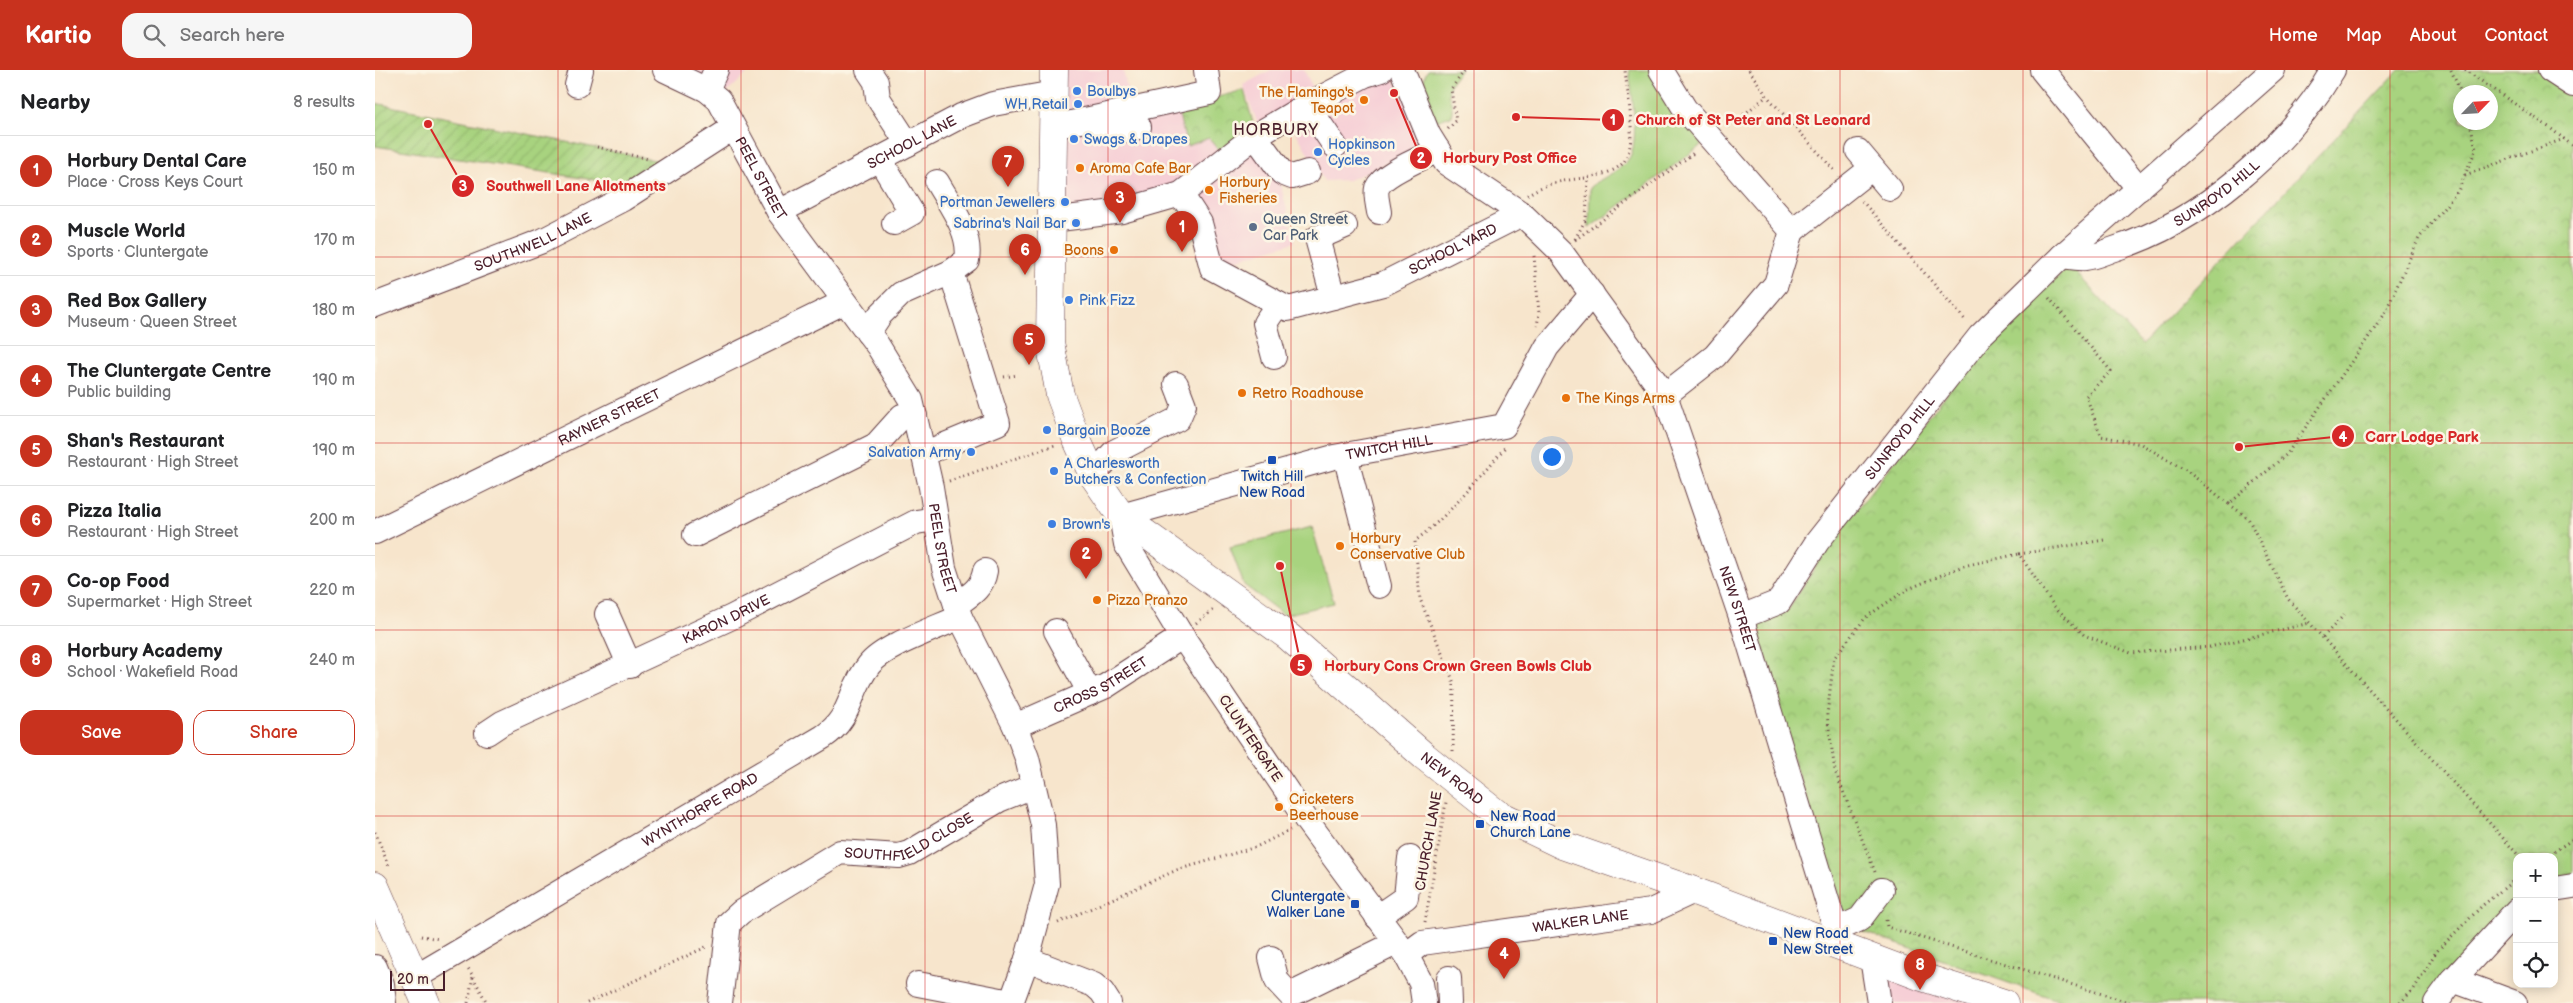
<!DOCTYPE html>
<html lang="en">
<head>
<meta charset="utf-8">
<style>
	body { margin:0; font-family:"Balsamiq Sans",sans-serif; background:#f6f6f6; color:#202124 }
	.controls { position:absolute; right:15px; bottom:15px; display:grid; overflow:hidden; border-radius:10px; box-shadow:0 2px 12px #0003 }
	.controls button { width:45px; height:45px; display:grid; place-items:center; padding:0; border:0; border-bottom:1px solid #e0e0e0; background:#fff; color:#202124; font:25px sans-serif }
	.compass { position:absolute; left:2078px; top:15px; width:45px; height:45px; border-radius:50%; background:#fff; box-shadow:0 2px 12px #0003; rotate:65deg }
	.scale { position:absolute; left:15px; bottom:12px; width:55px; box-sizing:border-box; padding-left:5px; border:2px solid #4a1f2b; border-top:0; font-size:14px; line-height:18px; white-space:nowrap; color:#4a1f2b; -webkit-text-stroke:4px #fcf5e5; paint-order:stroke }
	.you { position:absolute; left:1176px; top:386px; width:18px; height:18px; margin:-12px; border:4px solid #fff; border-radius:50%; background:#1a73e8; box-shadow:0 0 0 8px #1a73e833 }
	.badge { display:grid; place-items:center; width:32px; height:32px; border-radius:50%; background:#c8321e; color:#fff; font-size:16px; font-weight:700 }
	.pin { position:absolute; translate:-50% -41px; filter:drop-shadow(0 1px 2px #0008) }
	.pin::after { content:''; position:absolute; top:26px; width:18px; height:15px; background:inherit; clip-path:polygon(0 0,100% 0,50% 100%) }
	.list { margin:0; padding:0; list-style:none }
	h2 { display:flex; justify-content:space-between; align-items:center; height:65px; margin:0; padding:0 20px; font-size:21px }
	h2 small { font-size:16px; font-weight:400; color:#757577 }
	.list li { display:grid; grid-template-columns:32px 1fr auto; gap:15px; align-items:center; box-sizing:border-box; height:70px; padding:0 20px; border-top:1px solid #e0e0e0 }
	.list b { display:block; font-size:19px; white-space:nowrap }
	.list p { margin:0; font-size:16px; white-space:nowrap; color:#757577 }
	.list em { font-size:16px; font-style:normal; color:#757577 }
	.actions { display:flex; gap:10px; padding:15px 20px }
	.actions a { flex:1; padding:11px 0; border:1px solid #c8321e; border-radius:15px; text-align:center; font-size:18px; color:#c8321e }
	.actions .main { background:#c8321e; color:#fff }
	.icon { flex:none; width:28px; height:28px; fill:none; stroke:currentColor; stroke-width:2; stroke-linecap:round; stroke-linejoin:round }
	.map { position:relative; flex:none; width:2198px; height:933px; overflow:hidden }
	header { display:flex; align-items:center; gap:30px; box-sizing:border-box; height:70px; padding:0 25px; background:#c8321e; color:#fff }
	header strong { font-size:24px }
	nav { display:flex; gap:28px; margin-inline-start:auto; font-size:18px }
	.search { width:350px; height:45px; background:#f6f6f6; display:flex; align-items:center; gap:12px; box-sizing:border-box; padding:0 18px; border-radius:15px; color:#757577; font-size:19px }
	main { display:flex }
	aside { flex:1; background:#fff }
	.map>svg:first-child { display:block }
	.built { fill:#f6cfd6 }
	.grass { fill:#a8d37f; stroke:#797955 }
	.park { fill:url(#park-crowns); stroke:#797955; fill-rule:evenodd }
	.garden { fill:url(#garden-furrows); stroke:#797955 }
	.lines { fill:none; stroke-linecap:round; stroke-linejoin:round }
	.minor-casing { stroke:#643d43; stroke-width:26 }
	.major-casing { stroke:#643d43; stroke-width:29 }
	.highway-casing { stroke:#643d43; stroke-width:29 }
	.path { stroke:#643d43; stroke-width:3; stroke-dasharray:1 4; stroke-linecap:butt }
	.minor { stroke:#fff; stroke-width:24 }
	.major { stroke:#fff; stroke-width:28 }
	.highway { stroke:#fff; stroke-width:28 }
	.grid { fill:none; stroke:#d62828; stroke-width:1; stroke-opacity:0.55 }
	.shop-dot { fill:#3f7fe0; stroke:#fcf5e5; stroke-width:2 }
	.food-dot { fill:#e8710a; stroke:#fcf5e5; stroke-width:2 }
	.service-dot { fill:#5c6f8a; stroke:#fcf5e5; stroke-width:2 }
	.transit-dot { fill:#1a4fb4; stroke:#fcf5e5; stroke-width:2 }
	.labels { text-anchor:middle; stroke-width:5; stroke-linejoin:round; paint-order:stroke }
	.shop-label { font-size:14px; fill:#366cbe; stroke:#fcf5e5; text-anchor:start }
	.food-label { font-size:14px; fill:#c56008; stroke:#fcf5e5; text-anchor:start }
	.street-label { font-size:14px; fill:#4a1f2b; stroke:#fcf5e5 }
	.service-label { font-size:14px; fill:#4e5e75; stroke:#fcf5e5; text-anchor:start }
	.transit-label { font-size:14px; fill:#164399; stroke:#fcf5e5; text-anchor:start }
	.quarter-label { font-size:16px; letter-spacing:1px; fill:#4a1f2b; stroke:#fcf5e5 }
	.leader { fill:none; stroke:#d62828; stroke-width:2 }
	.callout-dot { fill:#d62828; stroke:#fcf5e5; stroke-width:2 }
	.mark-label { font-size:15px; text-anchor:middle; font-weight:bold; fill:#fff }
	.callout-label { font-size:15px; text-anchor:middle; font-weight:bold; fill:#d62828; stroke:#fcf5e5; stroke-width:5; stroke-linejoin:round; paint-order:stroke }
</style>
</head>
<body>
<header>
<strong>Kartio</strong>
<div class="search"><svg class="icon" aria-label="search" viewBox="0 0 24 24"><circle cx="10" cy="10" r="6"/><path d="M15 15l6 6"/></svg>Search here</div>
<nav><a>Home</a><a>Map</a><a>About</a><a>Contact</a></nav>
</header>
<main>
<aside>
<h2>Nearby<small>8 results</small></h2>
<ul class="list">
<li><span class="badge">1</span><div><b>Horbury Dental Care</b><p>Place · Cross Keys Court</p></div><em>150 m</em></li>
<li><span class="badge">2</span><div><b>Muscle World</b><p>Sports · Cluntergate</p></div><em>170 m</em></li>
<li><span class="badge">3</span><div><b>Red Box Gallery</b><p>Museum · Queen Street</p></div><em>180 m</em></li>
<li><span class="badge">4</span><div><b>The Cluntergate Centre</b><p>Public building</p></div><em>190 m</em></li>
<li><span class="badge">5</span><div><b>Shan's Restaurant</b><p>Restaurant · High Street</p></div><em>190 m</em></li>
<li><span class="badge">6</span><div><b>Pizza Italia</b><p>Restaurant · High Street</p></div><em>200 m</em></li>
<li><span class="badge">7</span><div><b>Co-op Food</b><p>Supermarket · High Street</p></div><em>220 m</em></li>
<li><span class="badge">8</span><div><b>Horbury Academy</b><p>School · Wakefield Road</p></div><em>240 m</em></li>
</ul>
<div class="actions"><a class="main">Save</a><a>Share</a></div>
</aside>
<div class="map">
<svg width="2198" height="933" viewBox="0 0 2198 933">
	<defs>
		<pattern id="park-crowns" width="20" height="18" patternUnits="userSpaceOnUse" patternTransform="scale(1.25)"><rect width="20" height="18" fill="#a8d37f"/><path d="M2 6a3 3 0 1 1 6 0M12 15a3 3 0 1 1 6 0" fill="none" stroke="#92b56e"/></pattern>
		<pattern id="garden-furrows" width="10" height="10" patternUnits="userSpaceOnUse" patternTransform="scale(1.25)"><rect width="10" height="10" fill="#a8d37f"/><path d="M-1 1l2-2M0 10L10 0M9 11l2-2" fill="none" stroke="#92b56e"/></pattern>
	</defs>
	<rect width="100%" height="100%" fill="#fcf5e5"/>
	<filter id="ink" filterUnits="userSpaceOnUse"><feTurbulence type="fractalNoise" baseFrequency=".02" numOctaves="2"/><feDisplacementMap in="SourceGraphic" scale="10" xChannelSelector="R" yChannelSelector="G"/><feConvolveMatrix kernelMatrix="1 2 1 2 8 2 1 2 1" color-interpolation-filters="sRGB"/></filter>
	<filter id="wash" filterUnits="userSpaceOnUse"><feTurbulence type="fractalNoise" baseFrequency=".0096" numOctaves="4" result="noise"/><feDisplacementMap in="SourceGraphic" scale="20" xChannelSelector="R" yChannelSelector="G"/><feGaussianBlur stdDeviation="1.12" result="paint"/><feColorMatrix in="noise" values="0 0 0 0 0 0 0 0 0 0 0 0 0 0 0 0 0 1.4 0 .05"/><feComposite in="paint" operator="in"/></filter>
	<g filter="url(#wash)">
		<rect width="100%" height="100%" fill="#f7e5cc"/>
		<path class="built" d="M290,0H376L344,30Z
			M689,0H748L759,48L802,38L834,68L846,82L882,52L868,15L896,0H929L945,32L1014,0L1054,74L974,110L949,111L915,52L882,74L903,104L920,172L844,195L811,124L689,145Z
			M1497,888L1629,933H1504Z"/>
		<path class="grass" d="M1053,0H1086C1061,26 1082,28 1076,46L1061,51C1055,36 1042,15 1053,0Z
			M1254,0H1275L1328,74L1214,158L1215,118C1226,107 1243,103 1253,90C1266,73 1256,21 1254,0Z
			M937,457L959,533L909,545L869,515L855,477Z"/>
		<path class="park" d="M2024,0H2175L2198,15V804L2179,818V787H2142V840L2061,933H1691L1488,862L1469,841L1373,556L1414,539L1451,480L1611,273L1695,196L1767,274ZM2086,22H2116V52H2086Z
			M869,20L878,53L846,82L834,68L812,76L802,38Z"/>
		<path class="garden" d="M0,33L299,94L265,117L0,76Z"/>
	</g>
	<g filter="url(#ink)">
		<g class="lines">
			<defs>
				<g id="minor">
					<path id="s1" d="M290,0L332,20L344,30L404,142L503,276L536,330L556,417L569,498L585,547L640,656L652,688L668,755L672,814L652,889L636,933"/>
					<path d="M493,0L501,12L503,28L533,74"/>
					<path id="s2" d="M1027,0L1053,64L1071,93L1147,144L1186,182L1290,325L1366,547L1461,860L1462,875"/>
					<path d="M1286,0L1310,39L1417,161L1401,214L1340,286L1290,325"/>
					<path d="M1667,0L1764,119"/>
					<path d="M2175,0L2198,15"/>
					<path d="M202,15L206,0"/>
					<path d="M332,20L341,0"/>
					<path d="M932,35L960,76"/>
					<path d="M710,50L745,61L764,57"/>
					<path d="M678,57L834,23L831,0"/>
					<path d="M880,66L907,103L917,107L933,102"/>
					<path d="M1483,81L1515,119"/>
					<path d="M505,90L537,143L519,153"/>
					<path id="s3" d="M806,124L825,153L837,198L913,239L1008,214L1147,144"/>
					<path id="s4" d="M404,142L586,46L618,34L679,23"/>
					<path d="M1004,142C1003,135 1000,125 1002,118C1008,103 1048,88 1063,80"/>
					<path d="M677,150L747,141L806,124L880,66L932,35L990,5L1006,0"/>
					<path d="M1417,161L1497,98"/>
					<path id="s5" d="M1687,186C1695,187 1703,189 1710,188C1720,187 1730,182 1739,179C1826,152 1912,78 1958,0"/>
					<path d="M958,227L942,168L970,156"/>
					<path id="s6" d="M0,235L167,171L248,129L358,58"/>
					<path d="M493,263L505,245L526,224L576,202L592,190C597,163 575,135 562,112"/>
					<path d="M899,287L890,253L903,234"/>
					<path d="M548,384L623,353L576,202"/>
					<path d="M970,385L1004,516"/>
					<path d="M718,405L739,382L803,349L809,335L801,314"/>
					<path id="s7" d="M0,462L469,232"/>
					<path d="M320,465L501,375L527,346H540"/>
					<path d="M581,535C595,525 607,519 610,501"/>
					<path d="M232,544L255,596"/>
					<path id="s8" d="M1366,547L1404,532L1442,472L1605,266L1687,186L1898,0"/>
					<path d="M681,561L715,623"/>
					<path id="s9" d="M640,656L731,616L808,566"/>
					<path id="s10" d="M112,663L127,653L357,547L541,452L561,449"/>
					<path d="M2179,819L2198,816"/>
					<path d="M1002,847L1031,827L1035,788"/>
					<path d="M1461,860L1485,849L1507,820"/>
					<path id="s11" d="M1031,885L1047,873L1276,841L1319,821"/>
					<path d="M896,888L902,911L915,925L1021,873"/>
					<path d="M1497,888L1504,933"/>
					<path d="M652,889L719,915L727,922L734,933"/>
					<path d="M0,897L7,914L9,933"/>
					<path id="s12" d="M39,908L448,667C478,647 473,621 494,595C508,576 562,558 585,547"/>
					<path d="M1074,908L1075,933"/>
					<path d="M2078,910L2140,933"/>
					<path d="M543,914L636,932"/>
					<path id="s13" d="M345,933L354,853L366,842L465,782L524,786L534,783L624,730L658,716"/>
					<path id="s14" d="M1049,933L1046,913L1031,885L932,751L805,563L751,474L746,446L959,387L1129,356L1172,277L1217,224"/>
					<path d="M2061,933L2078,910L2142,840"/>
				</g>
				<g id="major">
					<path id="s15" d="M679,0L675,272L685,325L701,368L718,405L746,446L914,567L1049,686L1121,743L1187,775L1319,821L1547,907L1629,933"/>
				</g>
				<path id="highway" d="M0,816L51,933"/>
			</defs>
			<use href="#minor" class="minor-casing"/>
			<use href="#major" class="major-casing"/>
			<use href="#highway" class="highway-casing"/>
			<path class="path" d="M1374,0L1392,26L1461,102
				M2076,0L2086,23
				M2090,0L2175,58L2198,76
				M1353,57L1392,26
				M1073,59L1081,51L1076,19L1090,0
				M222,77L273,89
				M2090,105L2189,69
				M1152,125C1170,113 1190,110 1211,108C1223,106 1246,101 1251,88C1262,67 1252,24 1250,0
				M1487,131L1591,251
				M1200,169L1211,149L1213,108
				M1200,170L1320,82
				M1159,186L1164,243L1162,256
				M1674,228L1736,301L1711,326L1726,366L1766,374L1812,401L1854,434L1912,384L2009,245L2044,168L2083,121L2101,79L2095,52
				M629,307L643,305
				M574,411L680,375
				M1854,434L1873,448L1913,529L2145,787
				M1644,484L1729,470
				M821,553L840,539
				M1948,567L1970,544
				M1078,681L1079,613L1045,529L1040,471C1075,444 1103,410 1131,376
				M0,762L15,799
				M2171,787L2198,769
				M1500,802L1460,701L1452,645L1459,588L1491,547L1531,520L1588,496L1644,484L1679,536L1709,565L1756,583L1835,577L1935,553
				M1511,850L1512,857L1756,933
				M1050,852L1071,732
				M683,853L802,800L881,777L915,760
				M46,866L64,869
				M98,907L112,933
				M93,933L98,906L93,898
				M212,933L331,877
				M2025,933L2039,919L2061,882L2108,835L2142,808"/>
			<use href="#minor" class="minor"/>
			<use href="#major" class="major"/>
			<use href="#highway" class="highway"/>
		</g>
	</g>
	<path class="grid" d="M183,0V933M366,0V933M550,0V933M733,0V933M916,0V933M1099,0V933M1282,0V933M1465,0V933M1648,0V933M1832,0V933M2015,0V933M0,187H2198M0,373H2198M0,560H2198M0,746H2198"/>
	<g class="shop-dot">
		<circle cx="702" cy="21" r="5"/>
		<circle cx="703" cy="34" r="5"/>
		<circle cx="699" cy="69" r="5"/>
		<circle cx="943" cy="82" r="5"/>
		<circle cx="690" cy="132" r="5"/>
		<circle cx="701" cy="153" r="5"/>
		<circle cx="694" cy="230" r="5"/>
		<circle cx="672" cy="360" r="5"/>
		<circle cx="596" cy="382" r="5"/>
		<circle cx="679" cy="401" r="5"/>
		<circle cx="677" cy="454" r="5"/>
	</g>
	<g class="food-dot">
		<circle cx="989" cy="30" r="5"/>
		<circle cx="705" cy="98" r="5"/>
		<circle cx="834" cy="120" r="5"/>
		<circle cx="739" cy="180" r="5"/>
		<circle cx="867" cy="323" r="5"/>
		<circle cx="1191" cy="328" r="5"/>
		<circle cx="965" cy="476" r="5"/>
		<circle cx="722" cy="530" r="5"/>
		<circle cx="904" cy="737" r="5"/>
	</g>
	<circle class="service-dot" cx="878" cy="157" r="5"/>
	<g class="transit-dot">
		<rect x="892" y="385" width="10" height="10" rx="2.5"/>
		<rect x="1100" y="749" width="10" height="10" rx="2.5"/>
		<rect x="975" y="829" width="10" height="10" rx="2.5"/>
		<rect x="1393" y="866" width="10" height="10" rx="2.5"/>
	</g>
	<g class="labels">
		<g class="shop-label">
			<text x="712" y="26">Boulbys</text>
			<text x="693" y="39" text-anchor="end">WH Retail</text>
			<text x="709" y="74">Swags &amp; Drapes</text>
			<text x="953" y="79">Hopkinson<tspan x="953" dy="16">Cycles</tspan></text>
			<text x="680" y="137" text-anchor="end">Portman Jewellers</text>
			<text x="691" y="158" text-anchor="end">Sabrina's Nail Bar</text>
			<text x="704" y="235">Pink Fizz</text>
			<text x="682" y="365">Bargain Booze</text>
			<text x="586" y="387" text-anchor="end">Salvation Army</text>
			<text x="689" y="398">A Charlesworth<tspan x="689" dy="16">Butchers &amp; Confection</tspan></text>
			<text x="687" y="459">Brown's</text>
		</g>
		<g class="food-label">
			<text x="979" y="27" text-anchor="end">The Flamingo's<tspan x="979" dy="16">Teapot</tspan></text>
			<text x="715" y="103">Aroma Cafe Bar</text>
			<text x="844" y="117">Horbury<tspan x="844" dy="16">Fisheries</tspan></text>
			<text x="729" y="185" text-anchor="end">Boons</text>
			<text x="877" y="328">Retro Roadhouse</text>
			<text x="1201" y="333">The Kings Arms</text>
			<text x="975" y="473">Horbury<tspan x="975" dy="16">Conservative Club</tspan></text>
			<text x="732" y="535">Pizza Pranzo</text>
			<text x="914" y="734">Cricketers<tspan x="914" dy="16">Beerhouse</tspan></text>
		</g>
		<g class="street-label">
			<text dy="5" stroke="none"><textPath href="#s4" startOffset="150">SCHOOL LANE</textPath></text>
			<text dy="5" stroke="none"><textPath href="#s1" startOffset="151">PEEL STREET</textPath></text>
			<text dy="5" stroke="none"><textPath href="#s5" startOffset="171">SUNROYD HILL</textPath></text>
			<text dy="5" stroke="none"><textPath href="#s6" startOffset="170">SOUTHWELL LANE</textPath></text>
			<text dy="5" stroke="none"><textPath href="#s3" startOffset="344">SCHOOL YARD</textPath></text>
			<text dy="5" stroke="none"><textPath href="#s7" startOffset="261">RAYNER STREET</textPath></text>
			<text dy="5" stroke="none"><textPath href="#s8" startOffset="245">SUNROYD HILL</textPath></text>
			<text dy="5" stroke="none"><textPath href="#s14" startOffset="855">TWITCH HILL</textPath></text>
			<text dy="5" stroke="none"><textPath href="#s1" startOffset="571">PEEL STREET</textPath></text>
			<text dy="5" stroke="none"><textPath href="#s2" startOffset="652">NEW STREET</textPath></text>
			<text dy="5" stroke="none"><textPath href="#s10" startOffset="265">KARON DRIVE</textPath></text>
			<text dy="5" stroke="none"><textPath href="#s9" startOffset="95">CROSS STREET</textPath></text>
			<text transform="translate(876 668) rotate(56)" y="5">CLUNTERGATE</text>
			<text dy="5" stroke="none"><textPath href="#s15" startOffset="885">NEW ROAD</textPath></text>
			<text dy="5" stroke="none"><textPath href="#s12" startOffset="332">WYNTHORPE ROAD</textPath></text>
			<text dy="5" stroke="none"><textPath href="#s13" startOffset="286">SOUTHFIELD CLOSE</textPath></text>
			<text transform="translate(1053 771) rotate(-80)" y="5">CHURCH LANE</text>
			<text dy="5" stroke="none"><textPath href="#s11" startOffset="180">WALKER LANE</textPath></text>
		</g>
		<g class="service-label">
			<text x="888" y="154">Queen Street<tspan x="888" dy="16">Car Park</tspan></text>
		</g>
		<g class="transit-label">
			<text x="897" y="411" text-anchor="middle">Twitch Hill<tspan x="897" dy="16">New Road</tspan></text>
			<text x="1115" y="751">New Road<tspan x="1115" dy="16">Church Lane</tspan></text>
			<text x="970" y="831" text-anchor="end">Cluntergate<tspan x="970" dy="16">Walker Lane</tspan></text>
			<text x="1408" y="868">New Road<tspan x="1408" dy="16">New Street</tspan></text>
		</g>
		<g class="quarter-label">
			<text x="901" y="65">HORBURY</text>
		</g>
	</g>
	<path class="leader" d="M1141 47L1238 50M1019 23L1046 88M53 54L88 116M1864 377L1968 366M905 496L926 595"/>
	<g class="callout-dot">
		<circle cx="1141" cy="47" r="5"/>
		<circle cx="1019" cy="23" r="5"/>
		<circle cx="53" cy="54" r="5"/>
		<circle cx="1864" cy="377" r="5"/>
		<circle cx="905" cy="496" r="5"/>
		<circle cx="1238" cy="50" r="12"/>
		<circle cx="1046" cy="88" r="12"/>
		<circle cx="88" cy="116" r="12"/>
		<circle cx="1968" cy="366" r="12"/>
		<circle cx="926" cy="595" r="12"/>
	</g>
	<g class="mark-label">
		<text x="1238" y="55">1</text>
		<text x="1046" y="93">2</text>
		<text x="88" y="121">3</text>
		<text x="1968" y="372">4</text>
		<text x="926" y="601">5</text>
	</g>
	<g class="callout-label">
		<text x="1378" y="55">Church of St Peter and St Leonard</text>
		<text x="1135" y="93">Horbury Post Office</text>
		<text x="201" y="121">Southwell Lane Allotments</text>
		<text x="2047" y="372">Carr Lodge Park</text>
		<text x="1083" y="601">Horbury Cons Crown Green Bowls Club</text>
	</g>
</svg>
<div class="controls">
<button>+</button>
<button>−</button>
<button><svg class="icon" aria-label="locate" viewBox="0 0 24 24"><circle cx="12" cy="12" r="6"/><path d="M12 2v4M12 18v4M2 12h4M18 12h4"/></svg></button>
</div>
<svg class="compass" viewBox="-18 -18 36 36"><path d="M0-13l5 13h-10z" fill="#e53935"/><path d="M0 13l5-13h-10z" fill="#757577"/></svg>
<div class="scale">20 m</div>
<div class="you"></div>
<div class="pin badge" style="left:807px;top:182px">1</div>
<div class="pin badge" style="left:711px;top:509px">2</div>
<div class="pin badge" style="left:745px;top:153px">3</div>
<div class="pin badge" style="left:1129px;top:909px">4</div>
<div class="pin badge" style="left:654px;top:295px">5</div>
<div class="pin badge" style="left:650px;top:205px">6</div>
<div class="pin badge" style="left:633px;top:117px">7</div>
<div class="pin badge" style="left:1545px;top:920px">8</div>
</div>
</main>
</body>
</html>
